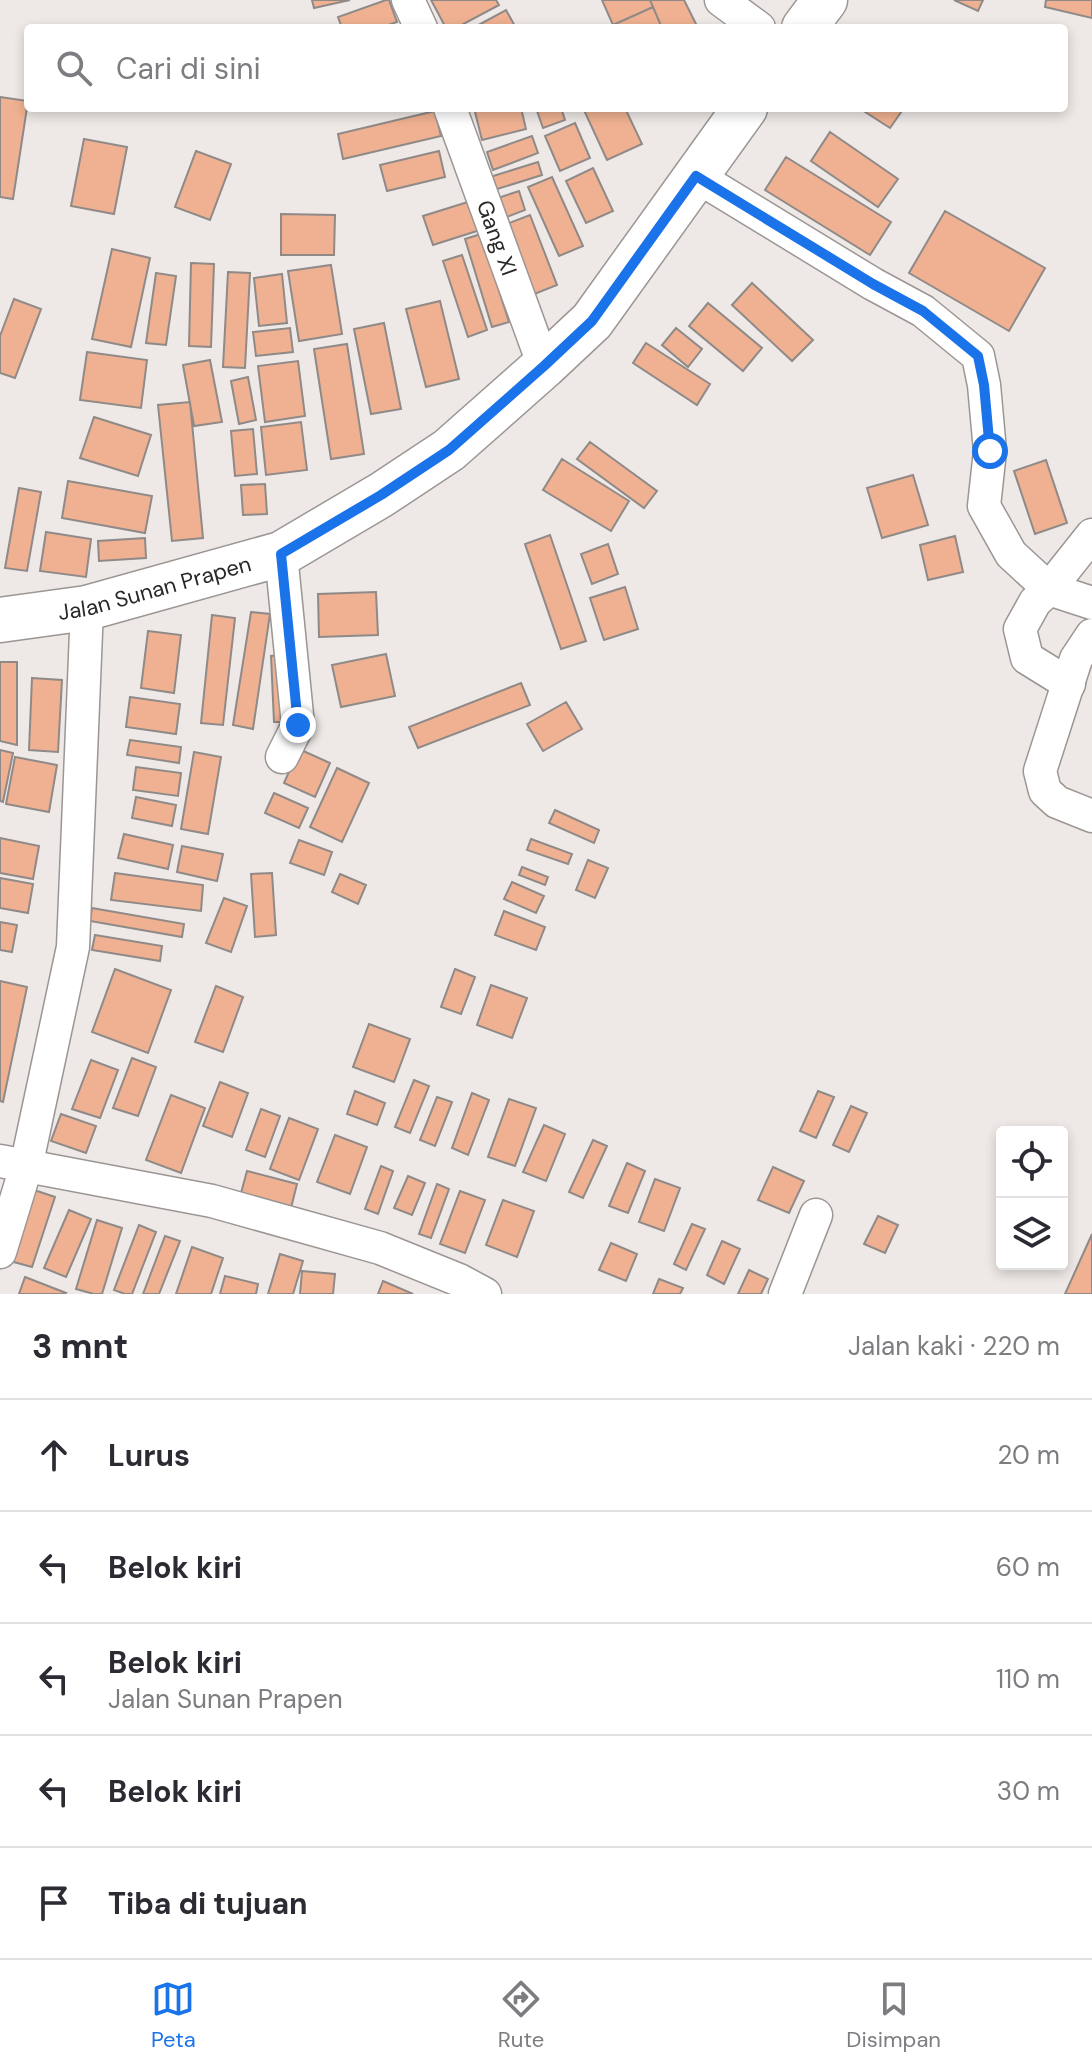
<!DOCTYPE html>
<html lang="id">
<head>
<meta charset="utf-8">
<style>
	body { margin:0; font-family:"DM Sans",sans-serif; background:#f2f2f3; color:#2b2b33 }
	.controls { position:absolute; right:24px; bottom:24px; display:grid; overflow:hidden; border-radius:8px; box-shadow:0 4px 12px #0003 }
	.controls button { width:72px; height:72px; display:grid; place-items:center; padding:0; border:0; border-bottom:2px solid #e1e1e2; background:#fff; color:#2b2b33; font:40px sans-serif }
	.stop { position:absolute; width:24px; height:24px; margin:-18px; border:6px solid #1a73e8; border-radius:50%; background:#fff }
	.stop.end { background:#1a73e8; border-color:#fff; box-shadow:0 2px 8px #0008 }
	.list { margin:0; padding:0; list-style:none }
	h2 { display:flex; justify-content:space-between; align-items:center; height:104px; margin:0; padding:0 32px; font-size:34px }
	h2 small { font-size:26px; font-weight:400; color:#7c7c81 }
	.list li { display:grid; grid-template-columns:52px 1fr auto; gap:24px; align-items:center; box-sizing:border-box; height:112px; padding:0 32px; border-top:2px solid #e1e1e2 }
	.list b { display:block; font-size:30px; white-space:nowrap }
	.list p { margin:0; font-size:26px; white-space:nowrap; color:#7c7c81 }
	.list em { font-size:26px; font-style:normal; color:#7c7c81 }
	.icon { flex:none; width:44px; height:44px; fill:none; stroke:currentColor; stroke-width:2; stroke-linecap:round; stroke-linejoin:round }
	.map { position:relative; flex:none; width:1092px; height:1294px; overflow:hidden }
	.search { position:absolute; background:#fff; box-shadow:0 4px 12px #0003; left:24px; right:24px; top:24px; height:88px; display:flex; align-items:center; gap:20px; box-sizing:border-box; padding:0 28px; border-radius:8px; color:#7c7c81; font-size:30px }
	.sheet { height:664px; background:#fff }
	nav { display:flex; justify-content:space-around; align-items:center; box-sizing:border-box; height:112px; border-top:2px solid #e1e1e2; background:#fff; font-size:22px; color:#7c7c81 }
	nav a { display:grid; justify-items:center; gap:4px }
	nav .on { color:#1a73e8 }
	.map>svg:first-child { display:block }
	.building { fill:#efb191; stroke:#8f8a88; stroke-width:2 }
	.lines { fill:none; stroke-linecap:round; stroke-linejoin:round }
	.street-casing { stroke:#9b9694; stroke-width:35 }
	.secondary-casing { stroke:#9b9694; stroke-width:47 }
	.street { stroke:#fff; stroke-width:32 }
	.secondary { stroke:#fff; stroke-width:44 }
	.route { stroke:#1a73e8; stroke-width:10 }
	.labels { text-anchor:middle; stroke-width:6; stroke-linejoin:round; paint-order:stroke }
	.street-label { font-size:22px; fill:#2a2827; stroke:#fff }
</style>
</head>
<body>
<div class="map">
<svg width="1092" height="1294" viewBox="0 0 1092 1294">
	<rect width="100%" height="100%" fill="#eee9e6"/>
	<path class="building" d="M312,0H350L314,8Z
		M386,0H389L397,22L380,28H342L338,17Z
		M431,0H496L499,5L456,28H446Z
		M602,0H650L653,7L613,25Z
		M650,0H684L698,28H662Z
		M954,0H983L978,11Z
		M1046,0H1092V18L1045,7Z
		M653,7L662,28H614L613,25Z
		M506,10L516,28H473Z
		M0,97L28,101L13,199L0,197Z
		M474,108H521L526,129L482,140Z
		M536,108H561L565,120L543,128Z
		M583,108H625L642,144L607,160Z
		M859,108H904L890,128Z
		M435,111L441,136L343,159L338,134Z
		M575,123L590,158L560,171L545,136Z
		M830,132L898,179L878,207L811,161Z
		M532,136L538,153L493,170L487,152Z
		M84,139L127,147L114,214L71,206Z
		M196,151L231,164L210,220L175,207Z
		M439,151L445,177L387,191L380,165Z
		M786,157L891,222L870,255L765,190Z
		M538,162L542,175L494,190L490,177Z
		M593,168L613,211L586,223L566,181Z
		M552,177L583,246L559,256L528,187Z
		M519,191L525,210L499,220L492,200Z
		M471,201L480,230L433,245L423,216Z
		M945,211L1045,268L1009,331L909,273Z
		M281,214L335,215L334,255H281Z
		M530,215L557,285L532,295L504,225Z
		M481,234L509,322L492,327L465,239Z
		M112,249L150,258L131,347L92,339Z
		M462,255L487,330L468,337L443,261Z
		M191,263L214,264L211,347L189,346Z
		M331,265L342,334L299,341L288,271Z
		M228,272L250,273L245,368L223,367Z
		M156,273L176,276L166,345L146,343Z
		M282,274L287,323L259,326L254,278Z
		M752,283L813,340L792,361L732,305Z
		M14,299L41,309L15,378L0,373V336Z
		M440,301L459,379L426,387L406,309Z
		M708,303L762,348L743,371L689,326Z
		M384,323L401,409L371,414L354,329Z
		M290,328L293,352L256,356L253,332Z
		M676,328L702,349L688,367L662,345Z
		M646,343L710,384L697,405L633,363Z
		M347,344L364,454L331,459L314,349Z
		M87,352L147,360L141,408L80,400Z
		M210,360L222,422L194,426L183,365Z
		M298,361L305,416L265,422L258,366Z
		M248,377L256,420L239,424L231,381Z
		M190,402L203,538L172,541L158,405Z
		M94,417L151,435L138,476L80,458Z
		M301,422L307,470L266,475L261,427Z
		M253,429L257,474L235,476L231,431Z
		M590,442L657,491L644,508L577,459Z
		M562,459L629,501L611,531L543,490Z
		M1046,460L1067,523L1035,534L1014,471Z
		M913,475L928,525L882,538L867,488Z
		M68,481L152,496L145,533L62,518Z
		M265,484L267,514L243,515L241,485Z
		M19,488L41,492L27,571L5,568Z
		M46,532L91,539L86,577L40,571Z
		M550,535L586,641L561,649L525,544Z
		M955,536L963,572L928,580L920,545Z
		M145,538L146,558L99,561L98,541Z
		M608,544L618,574L592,584L581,554Z
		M625,587L638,629L604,640L590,598Z
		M376,592L378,635L319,637L318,594Z
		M251,612L270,614L253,729L233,725Z
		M212,615L235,618L223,725L201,723Z
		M148,631L181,635L174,693L141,688Z
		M386,654L395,696L341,707L332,665Z
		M280,655L284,722H274L271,656Z
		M0,662H17V745L0,741Z
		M32,678L62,680L58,752L29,750Z
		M521,683L530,705L418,748L409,727Z
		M130,697L180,704L176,734L126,727Z
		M566,702L582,729L543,751L527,724Z
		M130,740L181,747L179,763L127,755Z
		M299,749L330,763L315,797L284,783Z
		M0,750L13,753L3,802L0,801Z
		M194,752L221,757L208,834L181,829Z
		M15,757L57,765L49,812L6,804Z
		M136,767L181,773L178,796L133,790Z
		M337,768L369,783L342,842L310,827Z
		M274,793L308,808L299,828L265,813Z
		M136,797L176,805L172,826L132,818Z
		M555,810L599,830L594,843L549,823Z
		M124,834L173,845L168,869L118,858Z
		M0,838L39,846L33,879L0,873Z
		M531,839L572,854L568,864L527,850Z
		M299,840L332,852L324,875L290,863Z
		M182,846L223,854L217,881L177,872Z
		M588,860L608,868L595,898L576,890Z
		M522,867L548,877L545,885L519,875Z
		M115,873L203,885L201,911L111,900Z
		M272,873L276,935L255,937L251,874Z
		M340,874L366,885L358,904L332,892Z
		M0,878L33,884L28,913L0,908Z
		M512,882L544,896L536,913L504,899Z
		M224,898L247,906L231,952L206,943Z
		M92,908L184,924L182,937L90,921Z
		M504,911L545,927L536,950L495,935Z
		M0,922L17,925L12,952L0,950Z
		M95,935L162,946L160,961L92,950Z
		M115,969L171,990L148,1053L92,1032Z
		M455,969L475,977L461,1014L441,1007Z
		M0,981L27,987L3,1102L0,1101Z
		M491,985L527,998L512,1038L477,1025Z
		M216,986L243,997L223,1052L195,1042Z
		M369,1024L410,1039L394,1082L353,1067Z
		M132,1058L156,1067L138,1116L113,1108Z
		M91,1060L118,1070L100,1118L72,1109Z
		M414,1080L429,1086L410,1133L395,1127Z
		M220,1082L248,1093L232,1137L203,1126Z
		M355,1091L385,1103L377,1125L347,1114Z
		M818,1091L834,1097L816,1138L800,1131Z
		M472,1093L489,1100L468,1155L452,1148Z
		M171,1095L205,1108L181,1173L146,1160Z
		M437,1097L452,1102L435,1146L420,1140Z
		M509,1099L536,1108L515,1166L488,1157Z
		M851,1106L867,1113L849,1152L833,1145Z
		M261,1109L280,1116L265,1157L246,1150Z
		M61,1114L96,1126L86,1153L51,1141Z
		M289,1118L318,1129L299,1180L270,1169Z
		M544,1125L565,1134L546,1181L523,1172Z
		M335,1135L367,1147L350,1194L317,1182Z
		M593,1140L607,1146L583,1198L569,1192Z
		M627,1163L645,1171L628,1213L609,1206Z
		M381,1166L393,1171L378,1214L365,1209Z
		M773,1167L804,1181L789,1213L758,1200Z
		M247,1171L297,1184L289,1216L238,1204Z
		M408,1176L425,1183L412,1215L394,1208Z
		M655,1179L680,1188L664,1231L639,1222Z
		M437,1184L449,1189L431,1238L419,1234Z
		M34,1190L55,1197L32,1267L10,1261Z
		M460,1191L485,1200L465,1253L440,1244Z
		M503,1200L534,1211L517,1257L486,1245Z
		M69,1210L91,1219L66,1277L44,1268Z
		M878,1216L898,1225L885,1253L864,1244Z
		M97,1220L122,1228L102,1294H94L76,1289Z
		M692,1224L705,1229L686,1270L674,1264Z
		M139,1225L156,1232L132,1294H125L114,1290Z
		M1092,1234V1294H1065Z
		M165,1236L180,1241L159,1294H143Z
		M722,1241L740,1249L724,1284L707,1275Z
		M611,1243L637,1254L626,1281L599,1270Z
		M192,1247L223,1258L211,1294H176Z
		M280,1254L303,1261L293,1294H268Z
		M749,1270L768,1279L761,1294H738Z
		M302,1271L335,1274L333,1294H300Z
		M225,1276L258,1284L256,1294H220Z
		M25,1277L66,1293L65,1294H19Z
		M659,1279L683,1288L680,1294H653Z
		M383,1281L413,1294H378Z"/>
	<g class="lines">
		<defs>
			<g id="street">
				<path d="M408,0L421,28"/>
				<path d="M721,0L759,28"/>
				<path id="s1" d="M450,108L544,366"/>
				<path d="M696,176L873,284L923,311L978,356L984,385L990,451L984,506L1011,554L1049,589L1092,603"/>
				<path d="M281,554L298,725L282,757"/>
				<path d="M1092,635L1076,659L1040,771L1045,791L1057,802L1092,816"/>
				<path d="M1069,684L1027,658L1020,629L1035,602L1049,589L1092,535"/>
				<path d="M0,1161L212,1201L380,1248L459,1280L485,1294"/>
				<path d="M0,1252L26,1167L73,947L87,608"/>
				<path d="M785,1294L816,1215"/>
			</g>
			<g id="secondary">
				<path d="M804,28L825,0"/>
				<path id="s2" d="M0,620L87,608L281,554L381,495L449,450L544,366L592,321L745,108"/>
			</g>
		</defs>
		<use href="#street" class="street-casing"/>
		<use href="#secondary" class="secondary-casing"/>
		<use href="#street" class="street"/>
		<use href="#secondary" class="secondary"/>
	</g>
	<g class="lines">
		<path class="route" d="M298,725L281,554L381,495L449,450L544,366L592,321L696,176L873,284L923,311L978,356L984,385L990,451"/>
	</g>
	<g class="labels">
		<g class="street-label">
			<text dy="8" stroke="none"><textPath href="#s1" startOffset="138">Gang XI</textPath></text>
			<text dy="8" stroke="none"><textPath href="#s2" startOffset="158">Jalan Sunan Prapen</textPath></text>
		</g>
	</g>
</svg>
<div class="controls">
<button><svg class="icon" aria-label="locate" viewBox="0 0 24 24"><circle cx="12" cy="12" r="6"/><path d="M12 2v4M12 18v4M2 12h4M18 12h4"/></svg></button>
<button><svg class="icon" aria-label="layers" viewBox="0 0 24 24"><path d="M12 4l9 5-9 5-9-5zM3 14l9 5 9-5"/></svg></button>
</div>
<div class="stop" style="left:990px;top:451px"></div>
<div class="stop end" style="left:298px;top:725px"></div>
<div class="search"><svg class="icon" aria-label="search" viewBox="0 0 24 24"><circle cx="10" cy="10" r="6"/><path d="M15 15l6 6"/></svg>Cari di sini</div>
</div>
<section class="sheet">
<h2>3 mnt<small>Jalan kaki · 220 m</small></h2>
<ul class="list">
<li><svg class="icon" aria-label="ahead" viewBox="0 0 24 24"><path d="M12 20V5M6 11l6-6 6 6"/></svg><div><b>Lurus</b></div><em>20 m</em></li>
<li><svg class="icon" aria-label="left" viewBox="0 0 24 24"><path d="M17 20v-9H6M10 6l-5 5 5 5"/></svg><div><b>Belok kiri</b></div><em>60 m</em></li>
<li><svg class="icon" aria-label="left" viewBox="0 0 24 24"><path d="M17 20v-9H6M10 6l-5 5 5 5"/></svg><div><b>Belok kiri</b><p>Jalan Sunan Prapen</p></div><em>110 m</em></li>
<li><svg class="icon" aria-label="left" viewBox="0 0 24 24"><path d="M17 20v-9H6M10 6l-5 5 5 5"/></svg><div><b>Belok kiri</b></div><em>30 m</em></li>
<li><svg class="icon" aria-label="arrive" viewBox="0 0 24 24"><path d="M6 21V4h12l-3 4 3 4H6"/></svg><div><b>Tiba di tujuan</b></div></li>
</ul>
</section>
<nav>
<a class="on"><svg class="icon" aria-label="map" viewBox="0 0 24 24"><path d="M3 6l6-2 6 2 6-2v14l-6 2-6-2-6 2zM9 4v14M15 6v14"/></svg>Peta</a>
<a><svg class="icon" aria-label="directions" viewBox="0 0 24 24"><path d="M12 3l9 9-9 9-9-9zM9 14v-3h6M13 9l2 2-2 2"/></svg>Rute</a>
<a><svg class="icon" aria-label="saved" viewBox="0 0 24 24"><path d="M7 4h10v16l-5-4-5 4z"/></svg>Disimpan</a>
</nav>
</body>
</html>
